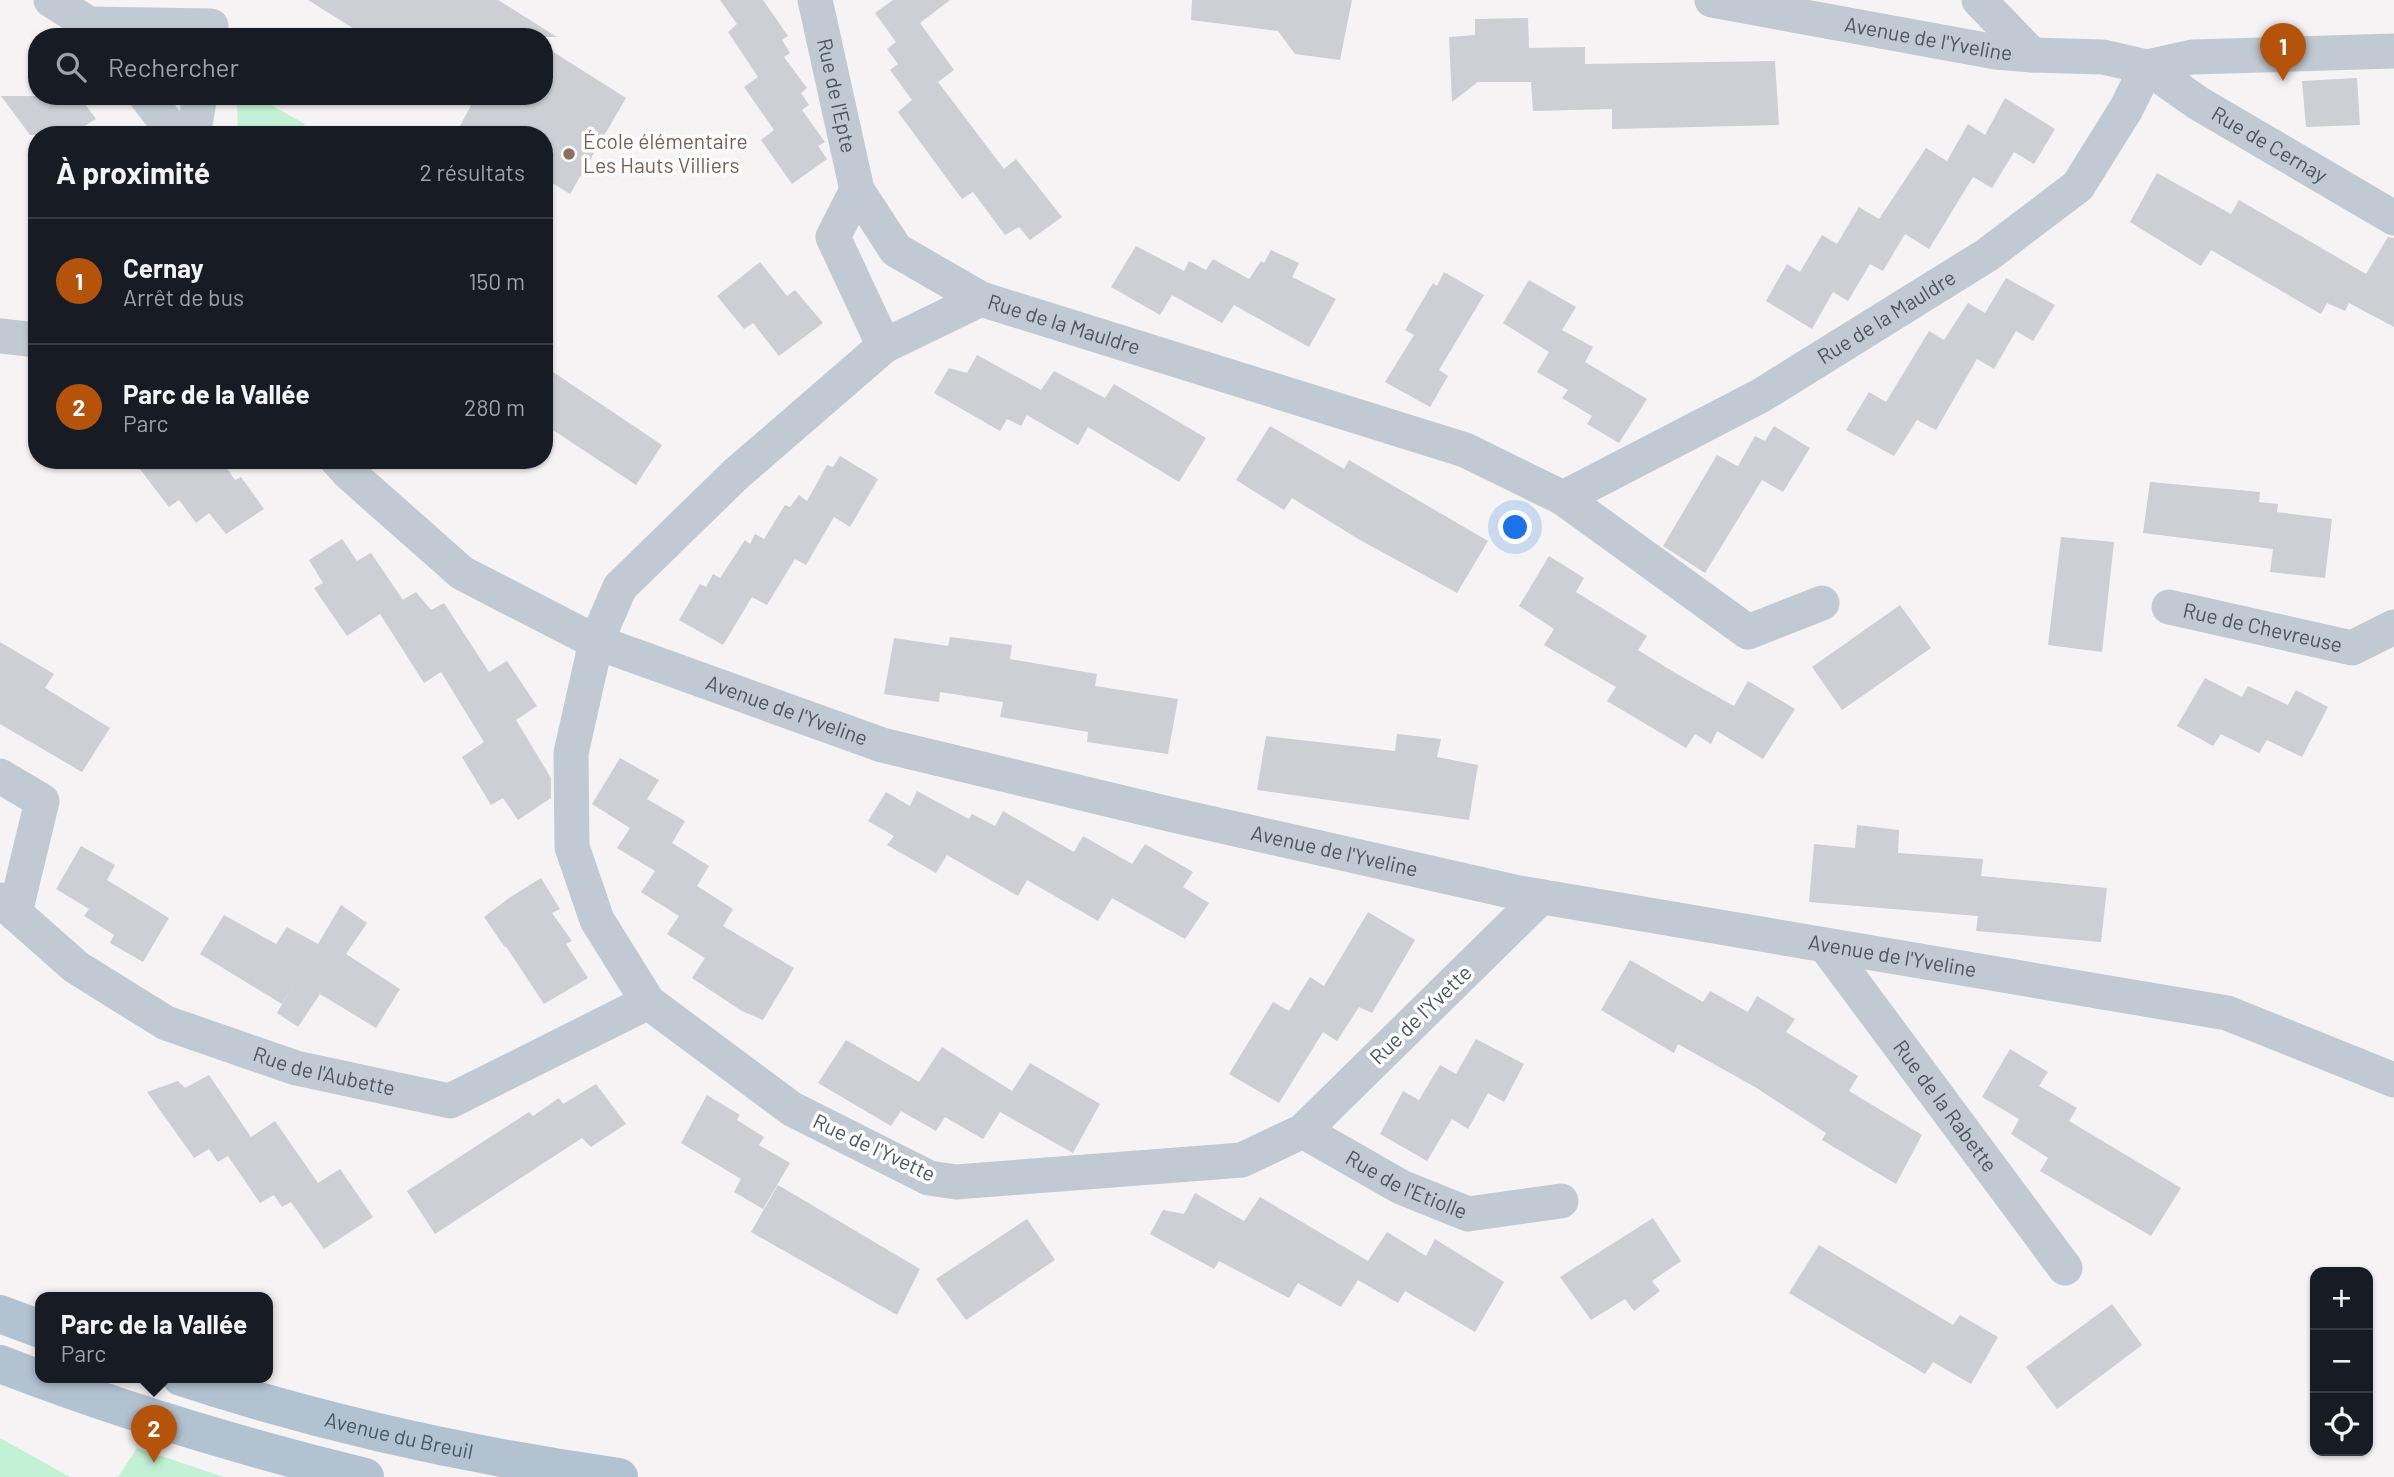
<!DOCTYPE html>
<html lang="fr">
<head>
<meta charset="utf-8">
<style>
	body { margin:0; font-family:Barlow,sans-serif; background:#242831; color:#f1f3f6 }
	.controls { position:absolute; right:21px; bottom:21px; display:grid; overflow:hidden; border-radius:14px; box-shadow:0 2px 5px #0004 }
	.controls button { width:63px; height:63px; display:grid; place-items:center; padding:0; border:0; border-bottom:2px solid #363941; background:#171b24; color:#f1f3f6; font:35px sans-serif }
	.you { position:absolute; left:1516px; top:528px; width:24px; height:24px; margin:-18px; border:5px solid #fff; border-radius:50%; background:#1a73e8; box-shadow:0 0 0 10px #1a73e833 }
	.badge { display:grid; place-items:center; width:46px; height:46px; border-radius:50%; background:#b45309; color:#fff; font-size:23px; font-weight:700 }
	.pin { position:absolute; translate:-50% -58px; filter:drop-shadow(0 2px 4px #0008) }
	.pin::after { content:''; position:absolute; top:37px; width:24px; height:21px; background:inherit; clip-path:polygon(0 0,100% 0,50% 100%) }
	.popup { position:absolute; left:35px; top:1292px; width:238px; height:91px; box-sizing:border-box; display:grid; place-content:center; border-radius:14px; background:#171b24; filter:drop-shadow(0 2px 5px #0005); font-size:23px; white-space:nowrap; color:#9ea1a6 }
	.popup b { font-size:26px; color:#f1f3f6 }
	.popup::after { content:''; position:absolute; left:50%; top:100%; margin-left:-14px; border:14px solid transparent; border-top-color:#171b24 }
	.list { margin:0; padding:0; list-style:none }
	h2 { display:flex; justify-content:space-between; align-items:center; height:91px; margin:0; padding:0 28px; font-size:30px }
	h2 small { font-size:23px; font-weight:400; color:#9ea1a6 }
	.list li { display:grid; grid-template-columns:46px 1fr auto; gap:21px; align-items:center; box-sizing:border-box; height:126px; padding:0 28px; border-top:2px solid #363941 }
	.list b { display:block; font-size:26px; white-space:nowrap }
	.list p { margin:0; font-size:23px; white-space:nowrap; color:#9ea1a6 }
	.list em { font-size:23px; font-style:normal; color:#9ea1a6 }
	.icon { flex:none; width:38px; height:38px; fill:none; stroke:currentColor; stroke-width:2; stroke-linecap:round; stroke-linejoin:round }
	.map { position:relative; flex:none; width:2394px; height:1477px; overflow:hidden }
	.search { position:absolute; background:#171b24; box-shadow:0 2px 5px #0004; left:28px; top:28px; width:525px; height:77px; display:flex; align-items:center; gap:18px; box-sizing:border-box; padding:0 24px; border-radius:28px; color:#9ea1a6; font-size:26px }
	.panel { position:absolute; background:#171b24; box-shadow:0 2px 5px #0004; left:28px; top:126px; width:525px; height:343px; border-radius:28px }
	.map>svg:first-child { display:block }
	.green { fill:#c3f1d5 }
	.building { fill:#cdcfd5 }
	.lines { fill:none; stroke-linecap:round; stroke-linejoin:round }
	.street { stroke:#c1cad2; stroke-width:35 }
	.primary { stroke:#b3c2d1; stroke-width:38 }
	.education-dot { fill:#8d6e63; stroke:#fff; stroke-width:2.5 }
	.labels { text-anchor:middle; stroke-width:7; stroke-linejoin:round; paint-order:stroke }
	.street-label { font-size:21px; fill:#4a5661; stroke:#fff }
	.education-label { font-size:21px; fill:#785e54; stroke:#fff; text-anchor:start }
</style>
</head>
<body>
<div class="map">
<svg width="2394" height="1477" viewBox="0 0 2394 1477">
	<rect width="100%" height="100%" fill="#f5f3f3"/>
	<path class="green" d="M237,103L271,105L305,124L298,135H238Z
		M0,1438L70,1477H0Z
		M137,1448L224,1477H118Z"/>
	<path class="building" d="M308,0H498L557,37H367Z
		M720,0H763L788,36L782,40L790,53L784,57L807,88L801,93L809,105L802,110L825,142L818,146L827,159L792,184L761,140L774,130L744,87L758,77L728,32L737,24Z
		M893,0H950L920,23L954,70L938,82L1004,169L1016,159L1062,217L1030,240L1019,227L1005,235L973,192L962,199L898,112L912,100L890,70L898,64L887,49L896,42L875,13Z
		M1192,0H1352L1340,60L1295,54L1278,31L1191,20Z
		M1528,18L1529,48L1585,47V64L1775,61L1779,125L1612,129V109L1533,111L1531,82H1478L1452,102L1449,37L1475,35V19Z
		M544,46L626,98L570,194L544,178V135H455L476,96H544Z
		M2357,78L2360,125L2306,127L2302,81Z
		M1,96H79L96,119L69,135H30Z
		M2005,98L2055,129L2034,164L2014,152L1992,188L1973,177L1929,249L1905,234L1883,271L1870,264L1848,301L1833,292L1812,329L1766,301L1787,264L1800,272L1822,235L1837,244L1859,207L1879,219L1926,148L1947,161L1968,124L1985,135Z
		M2157,173L2231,214L2239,200L2366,274L2388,237L2394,238V327L2349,303L2345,311L2327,303L2321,314L2211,250L2201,266L2130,222Z
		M1136,246L1184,271L1189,261L1206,270L1213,259L1249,279L1261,261L1264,263L1271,250L1299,263L1292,277L1336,299L1309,347L1234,305L1222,323L1172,295L1160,315L1111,287Z
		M760,262L787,296L795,290L823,323L779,356L753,323L744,329L717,296Z
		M1444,272L1484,295L1439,370L1448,376L1430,407L1385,382L1414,335L1405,330L1433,283L1437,286Z
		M2006,278L2055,305L2033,341L2016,331L1994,369L1977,359L1936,430L1917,420L1894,456L1846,430L1869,392L1886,402L1929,331L1944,340L1968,303L1985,313Z
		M1529,280L1576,307L1562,330L1593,347L1585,362L1647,399L1619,443L1587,424L1592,416L1562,398L1568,390L1537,372L1549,352L1503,323Z
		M977,355L1041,390L1054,371L1105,398L1114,384L1206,438L1179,482L1088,427L1078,445L1027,415L1021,426L1007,419L1000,431L934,393L949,368L967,373Z
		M544,366L662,445L636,485L544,424Z
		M1270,426L1344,469L1349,460L1488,541L1457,593L1360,540L1292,498L1284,510L1236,480Z
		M1774,426L1810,448L1783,492L1762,480L1705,573L1663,546L1717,455L1745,470L1738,466L1755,436L1765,441Z
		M840,456L878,479L850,527L834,517L806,565L795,559L767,605L752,597L723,645L679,620L700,584L706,587L713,574L720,578L745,540L750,544L755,534L764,539L785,505L790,507L799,495L807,501L827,465L833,467Z
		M133,460H221L235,480L241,477L264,509L226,534L209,513L196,523L179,500L169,507Z
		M2150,482L2260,492L2259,502L2278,504L2277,512L2332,519L2325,578L2270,572L2273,549L2143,533Z
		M2061,537L2114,542L2102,652L2048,645Z
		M342,539L357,561L371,553L403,600L399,602L416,592L431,610L444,603L489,672L507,661L537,706L516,720L551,778V798L518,820L503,798L491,805L462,757L484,742L441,672L424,683L380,614L347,636L314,588L323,583L309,560Z
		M1549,556L1584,578L1576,592L1647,636L1638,650L1677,674L1734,706L1748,681L1795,709L1763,759L1717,731L1711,744L1695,734L1686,748L1607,701L1616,687L1544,645L1554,629L1519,606Z
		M1900,605L1931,648L1842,710L1812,667Z
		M950,637L1012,645L1010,659L1097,674L1095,686L1178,699L1168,754L1087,742L1088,732L1000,717L1003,702L940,692L939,702L884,694L894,638L948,646Z
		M0,642L54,674L45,688L110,728L82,772L0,724Z
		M2205,678L2242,697L2248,686L2288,705L2296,690L2328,707L2302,757L2267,740L2259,753L2221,734L2213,746L2177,726Z
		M1397,734L1441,739L1437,757L1478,765L1469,820L1257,790L1266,736L1395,751Z
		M620,758L659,780L647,799L685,821L672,843L709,866L697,886L733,909L723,926L794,968L763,1020L742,1011L692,978L705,958L667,934L679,916L641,892L655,871L617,848L630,828L592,804Z
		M917,791L969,819L972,814L995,826L1003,811L1074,852L1083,836L1132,864L1145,844L1193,872L1183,887L1209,903L1185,939L1112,898L1098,921L1027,880L1018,896L947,855L936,873L887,845L894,836L868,821L886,792L910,806Z
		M1857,825L1899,830L1898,853L1983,859L1981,876L2107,888L2101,942L1976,931L1978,916L1809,902L1814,844L1855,848Z
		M81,846L115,865L107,880L169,918L143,962L110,943L114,935L84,916L89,909L56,889Z
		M541,878L560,909L552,913L572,941L566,944L588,978L544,1004L507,948L504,946L484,917L509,898Z
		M341,905L367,923L346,954L400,989L376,1028L320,994L298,1027L277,1013L297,979L282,1004L200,954L224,915L276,944L287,927L318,944Z
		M1368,912L1415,940L1372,1013L1359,1007L1337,1041L1323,1032L1279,1103L1229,1074L1273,1002L1289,1011L1310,977L1324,986Z
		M1630,960L1703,1002L1710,991L1748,1012L1757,996L1795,1019L1786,1032L1858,1076L1849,1091L1922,1135L1896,1184L1822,1140L1826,1133L1755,1087L1678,1044L1674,1053L1601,1010Z
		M1476,1039L1524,1064L1504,1102L1488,1093L1468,1129L1452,1119L1427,1161L1380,1134L1403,1091L1419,1100L1440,1065L1456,1074Z
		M846,1040L919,1082L942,1047L1012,1091L1030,1063L1100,1104L1073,1153L1000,1112L983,1139L945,1117L936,1131L901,1111L891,1126L818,1083Z
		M2010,1049L2048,1072L2039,1086L2077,1108L2069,1121L2181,1188L2151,1236L2040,1171L2048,1158L2011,1134L2019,1119L1982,1097Z
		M209,1075L251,1137L275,1121L318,1183L340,1169L373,1217L324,1249L291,1202L282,1207L274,1195L260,1203L228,1156L218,1162L209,1149L194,1158L147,1092L178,1081L185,1088Z
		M596,1084L626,1124L591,1147L582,1138L435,1234L407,1191L529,1112L533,1116L559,1098L563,1104Z
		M707,1095L740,1115L737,1120L764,1137L759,1145L790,1163L763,1209L734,1192L741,1179L681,1143Z
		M778,1185L920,1269L897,1315L751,1232Z
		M1195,1193L1244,1221L1260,1197L1368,1261L1387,1232L1426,1256L1435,1239L1504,1282L1475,1332L1405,1291L1398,1303L1358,1280L1341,1307L1298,1283L1289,1298L1219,1261L1214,1269L1150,1234L1163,1210L1184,1214Z
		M1653,1218L1681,1261L1652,1281L1660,1291L1634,1311L1625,1299L1591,1320L1560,1277Z
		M1027,1219L1055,1260L966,1320L936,1279Z
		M1819,1245L1953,1325L1960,1315L1998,1337L1971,1384L1933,1362L1925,1374L1789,1293Z
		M2112,1304L2142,1345L2057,1409L2026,1367Z"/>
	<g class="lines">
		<g class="street">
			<path d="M51,0L89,24L99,37"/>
			<path id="s1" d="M815,0L857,190L896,250L981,299"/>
			<path id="s2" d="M1712,0L1996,52L2032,55L2103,57L2147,67L2192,57L2394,51"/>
			<path d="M1979,0L2032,55"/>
			<path d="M89,24L211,26"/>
			<path id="s3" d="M2147,67L2198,103L2394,218"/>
			<path d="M146,96L176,135"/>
			<path d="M193,135L200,96"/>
			<path d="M857,190L833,237L884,346"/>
			<path d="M0,336L37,340"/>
			<path id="s4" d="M337,460L349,473L462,573L596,642L882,745L1169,814L1519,893L2227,1013L2394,1080"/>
			<path id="s5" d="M1563,498L1760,396L1987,255L2078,186L2126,109L2147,67"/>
			<path id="s6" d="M2169,607L2352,648L2394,627"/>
			<path d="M0,776L42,801L15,913"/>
			<path id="s7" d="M1541,897L1303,1131L1242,1160L956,1182L929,1178L792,1109L648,1002L597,920L572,847L571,753L596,642L620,587L736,474L884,346L981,299L1465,450L1563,498L1748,632L1822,603"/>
			<path id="s8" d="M0,900L76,967L166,1023L296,1068L450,1101L648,1002"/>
			<path id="s9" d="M1825,945L2065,1268"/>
			<path id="s10" d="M1303,1131L1401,1187L1468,1214L1561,1201"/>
		</g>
		<g class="primary">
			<path d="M0,1314L40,1329"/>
			<path d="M0,1364C119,1410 242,1447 365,1477"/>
			<path id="s11" d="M181,1377C324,1424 471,1456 619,1477"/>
		</g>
	</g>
	<circle class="education-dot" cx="569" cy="154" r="7"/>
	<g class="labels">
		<g class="street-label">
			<text dy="7" stroke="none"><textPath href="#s2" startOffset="220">Avenue de l'Yveline</textPath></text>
			<text dy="7" stroke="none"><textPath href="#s1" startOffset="98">Rue de l'Epte</textPath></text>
			<text dy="7" stroke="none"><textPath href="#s3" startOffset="145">Rue de Cernay</textPath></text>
			<text dy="7" stroke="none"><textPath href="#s5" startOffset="371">Rue de la Mauldre</textPath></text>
			<text dy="7" stroke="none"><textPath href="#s7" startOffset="2042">Rue de la Mauldre</textPath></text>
			<text dy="7" stroke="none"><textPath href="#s6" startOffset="96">Rue de Chevreuse</textPath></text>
			<text dy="7" stroke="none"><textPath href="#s4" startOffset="522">Avenue de l'Yveline</textPath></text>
			<text dy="7" stroke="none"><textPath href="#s4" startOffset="1088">Avenue de l'Yveline</textPath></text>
			<text dy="7" stroke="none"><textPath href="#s4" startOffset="1656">Avenue de l'Yveline</textPath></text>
			<text transform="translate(1421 1015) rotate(-44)" y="7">Rue de l'Yvette</text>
			<text dy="7" stroke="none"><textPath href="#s8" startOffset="373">Rue de l'Aubette</textPath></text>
			<text dy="7" stroke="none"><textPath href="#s9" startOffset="201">Rue de la Rabette</textPath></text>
			<text transform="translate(874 1148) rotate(25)" y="7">Rue de l'Yvette</text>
			<text dy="7" stroke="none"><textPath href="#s10" startOffset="117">Rue de l'Etiolle</textPath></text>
			<text dy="7" stroke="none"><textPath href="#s11" startOffset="226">Avenue du Breuil</textPath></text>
		</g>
		<g class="education-label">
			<text x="583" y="149">École élémentaire<tspan x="583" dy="24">Les Hauts Villiers</tspan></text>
		</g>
	</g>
</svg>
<div class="controls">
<button>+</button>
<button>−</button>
<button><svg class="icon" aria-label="locate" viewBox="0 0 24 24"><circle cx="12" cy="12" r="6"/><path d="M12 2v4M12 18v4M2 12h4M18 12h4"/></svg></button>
</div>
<div class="you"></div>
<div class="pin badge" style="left:2283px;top:81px">1</div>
<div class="pin badge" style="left:154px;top:1463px">2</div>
<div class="popup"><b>Parc de la Vallée</b>Parc</div>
<div class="search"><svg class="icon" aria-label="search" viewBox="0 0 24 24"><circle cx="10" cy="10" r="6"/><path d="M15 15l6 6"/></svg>Rechercher</div>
<section class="panel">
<h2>À proximité<small>2 résultats</small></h2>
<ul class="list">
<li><span class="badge">1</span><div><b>Cernay</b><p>Arrêt de bus</p></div><em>150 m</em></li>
<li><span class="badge">2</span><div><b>Parc de la Vallée</b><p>Parc</p></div><em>280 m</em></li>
</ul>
</section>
</div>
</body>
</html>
